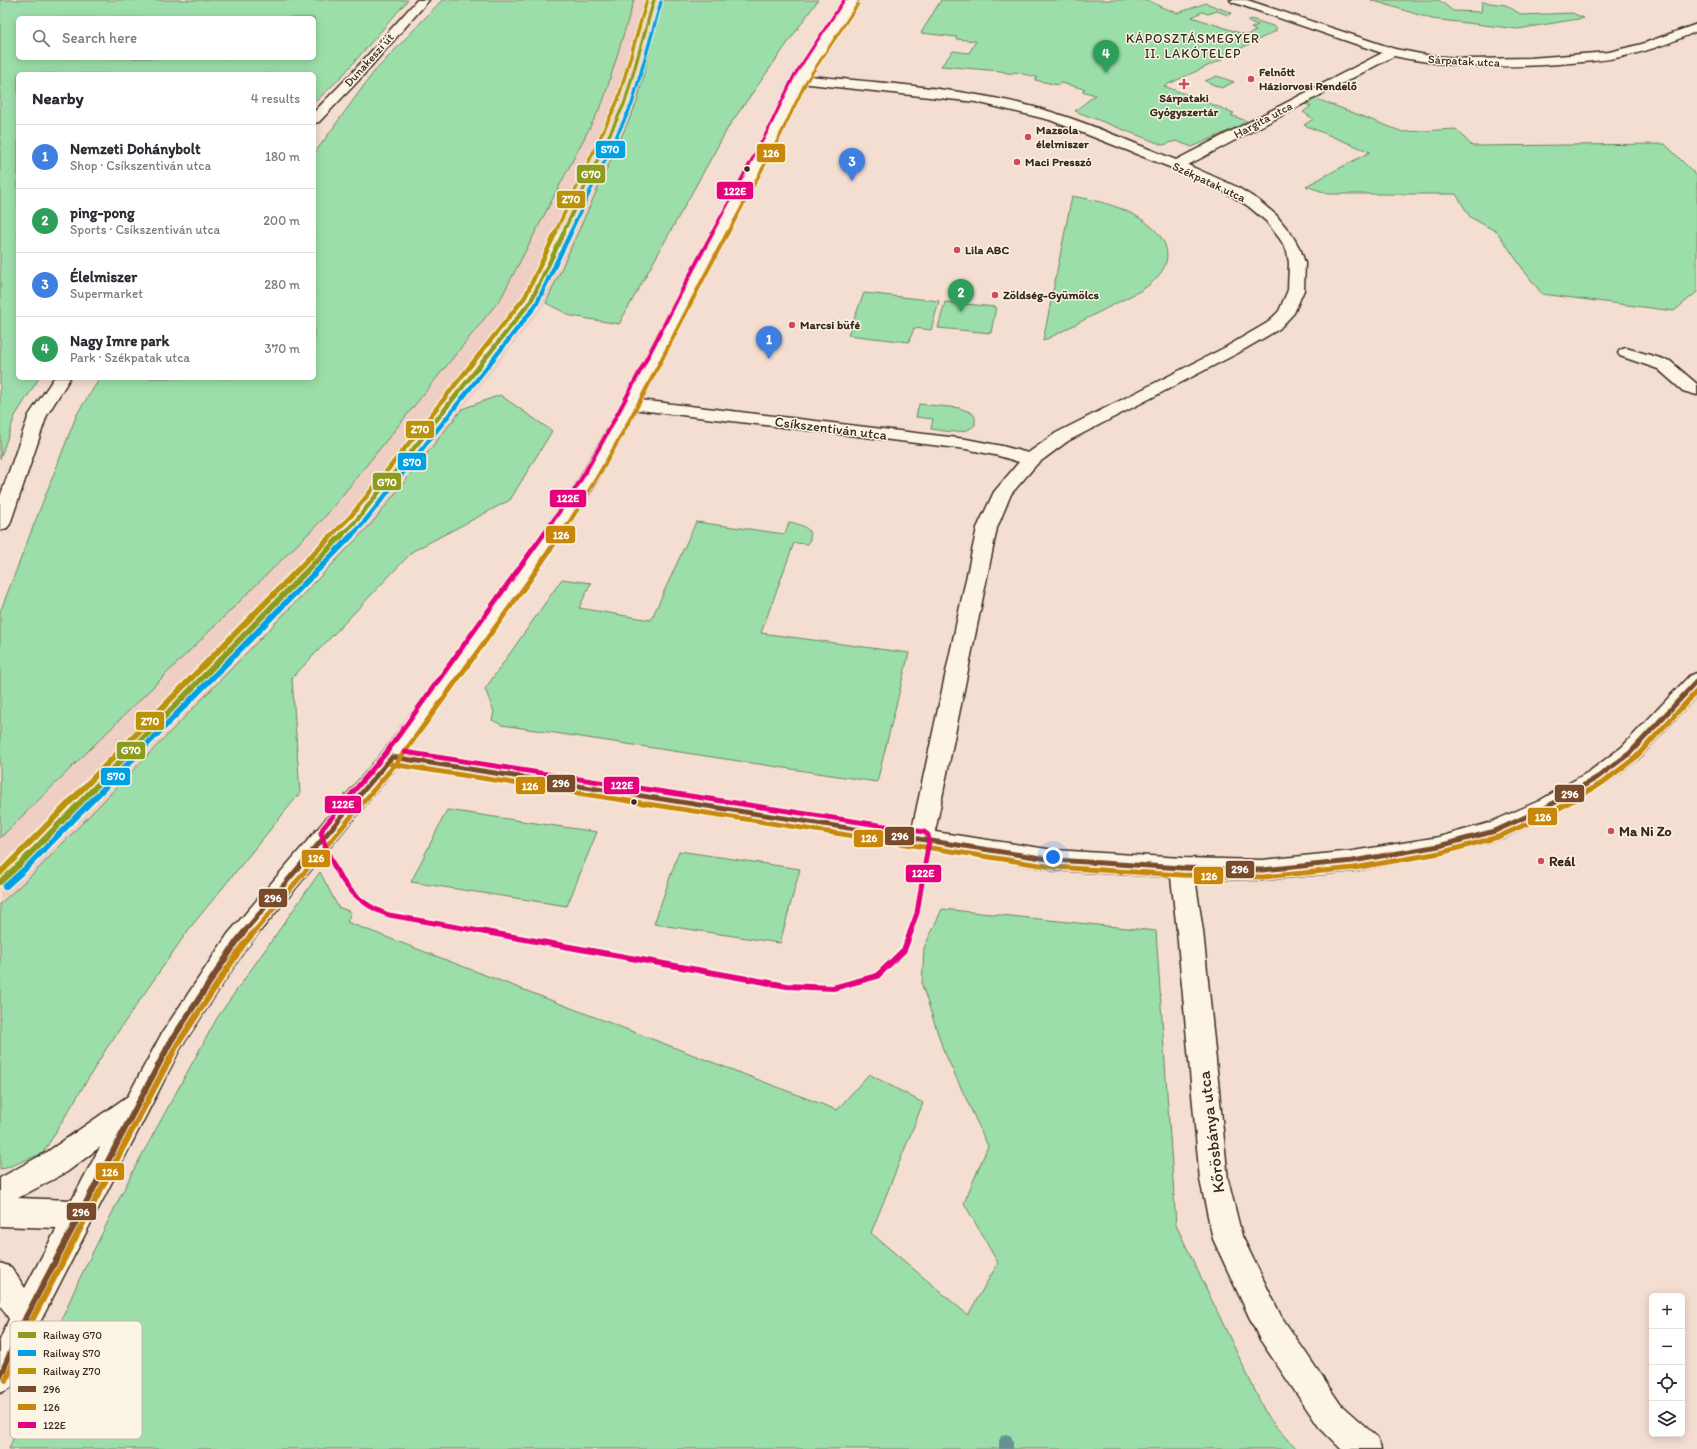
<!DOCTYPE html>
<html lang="en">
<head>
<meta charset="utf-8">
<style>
	body { margin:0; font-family:Itim,sans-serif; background:#f7f7f7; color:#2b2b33 }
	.controls { position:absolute; right:12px; bottom:12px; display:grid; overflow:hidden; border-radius:6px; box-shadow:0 2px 10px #0003 }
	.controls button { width:36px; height:36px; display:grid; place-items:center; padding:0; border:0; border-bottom:1px solid #e1e1e2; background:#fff; color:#2b2b33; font:20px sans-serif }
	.you { position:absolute; left:1053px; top:857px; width:14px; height:14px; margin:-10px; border:3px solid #fff; border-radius:50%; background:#1a73e8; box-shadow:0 0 0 6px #1a73e833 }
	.badge { display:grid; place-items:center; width:26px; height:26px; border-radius:50%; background:#d1495b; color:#fff; font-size:13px; font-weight:700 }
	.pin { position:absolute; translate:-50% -33px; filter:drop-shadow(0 1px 2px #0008) }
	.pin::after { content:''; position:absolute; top:21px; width:14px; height:12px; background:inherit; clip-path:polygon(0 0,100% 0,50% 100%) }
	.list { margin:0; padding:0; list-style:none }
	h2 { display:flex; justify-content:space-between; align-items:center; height:52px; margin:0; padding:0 16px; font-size:17px }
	h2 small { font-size:13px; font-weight:400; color:#7c7c81 }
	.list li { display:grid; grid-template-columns:26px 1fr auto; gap:12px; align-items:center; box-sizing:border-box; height:64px; padding:0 16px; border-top:1px solid #e1e1e2 }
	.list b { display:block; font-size:15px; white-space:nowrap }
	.list p { margin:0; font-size:13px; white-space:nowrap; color:#7c7c81 }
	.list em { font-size:13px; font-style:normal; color:#7c7c81 }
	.icon { flex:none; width:22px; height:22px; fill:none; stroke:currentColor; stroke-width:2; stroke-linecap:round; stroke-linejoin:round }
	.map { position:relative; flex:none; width:1697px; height:1449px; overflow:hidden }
	.search { position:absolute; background:#fff; box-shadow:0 2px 10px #0003; left:16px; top:16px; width:300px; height:44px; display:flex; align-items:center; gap:10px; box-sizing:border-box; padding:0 14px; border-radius:6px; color:#7c7c81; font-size:15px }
	.panel { position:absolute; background:#fff; box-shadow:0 2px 10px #0003; left:16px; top:72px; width:300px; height:308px; border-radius:6px }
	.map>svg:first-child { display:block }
	.built { fill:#efcec3 }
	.green { fill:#9cdea9; stroke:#6c8464; fill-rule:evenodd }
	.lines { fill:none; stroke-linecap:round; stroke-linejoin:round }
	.stream { fill:#679193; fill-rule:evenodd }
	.street-casing { stroke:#3b2a1e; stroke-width:3 }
	.secondary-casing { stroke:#3b2a1e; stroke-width:3 }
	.street { fill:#fcf5e5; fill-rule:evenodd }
	.secondary { fill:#fcf5e5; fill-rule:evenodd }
	.bus-1-far1-casing { stroke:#fcf5e5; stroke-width:8 }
	.bus-1-casing { stroke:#fcf5e5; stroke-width:10 }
	.bus-2-far3-casing { stroke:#fcf5e5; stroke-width:5 }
	.bus-2-far2-casing { stroke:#fcf5e5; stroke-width:6 }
	.bus-2-far1-casing { stroke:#fcf5e5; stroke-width:8 }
	.bus-2-casing { stroke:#fcf5e5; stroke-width:10 }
	.bus-3-far3-casing { stroke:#fcf5e5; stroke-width:5 }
	.bus-3-far2-casing { stroke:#fcf5e5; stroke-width:6 }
	.bus-3-far1-casing { stroke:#fcf5e5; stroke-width:8 }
	.bus-3-casing { stroke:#fcf5e5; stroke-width:10 }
	.bus-1-far1 { stroke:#7a4b2a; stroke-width:5 }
	.bus-1 { stroke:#7a4b2a; stroke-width:6 }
	.bus-2-far3 { stroke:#c88708; stroke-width:3 }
	.bus-2-far2 { stroke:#c88708; stroke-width:4 }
	.bus-2-far1 { stroke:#c88708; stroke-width:5 }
	.bus-2 { stroke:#c88708; stroke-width:6 }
	.bus-3-far3 { stroke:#e5007d; stroke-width:3 }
	.bus-3-far2 { stroke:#e5007d; stroke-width:4 }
	.bus-3-far1 { stroke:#e5007d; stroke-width:5 }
	.bus-3 { stroke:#e5007d; stroke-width:6 }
	.rail-1-far2-casing { stroke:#fcf5e5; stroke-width:5.5 }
	.rail-1-far1-casing { stroke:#fcf5e5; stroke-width:7 }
	.rail-1-casing { stroke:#fcf5e5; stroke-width:9 }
	.rail-2-far2-casing { stroke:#fcf5e5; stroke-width:5.5 }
	.rail-2-far1-casing { stroke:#fcf5e5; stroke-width:7 }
	.rail-2-casing { stroke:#fcf5e5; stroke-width:9 }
	.rail-3-far2-casing { stroke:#fcf5e5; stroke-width:5.5 }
	.rail-3-far1-casing { stroke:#fcf5e5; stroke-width:7 }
	.rail-3-casing { stroke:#fcf5e5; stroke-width:9 }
	.rail-1-far2 { stroke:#8d9b1f; stroke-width:3.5 }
	.rail-1-far1 { stroke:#8d9b1f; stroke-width:4.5 }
	.rail-1 { stroke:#8d9b1f; stroke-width:6 }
	.rail-2-far2 { stroke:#00a0e3; stroke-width:3.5 }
	.rail-2-far1 { stroke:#00a0e3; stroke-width:4.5 }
	.rail-2 { stroke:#00a0e3; stroke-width:6 }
	.rail-3-far2 { stroke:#ba930a; stroke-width:3.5 }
	.rail-3-far1 { stroke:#ba930a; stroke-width:4.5 }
	.rail-3 { stroke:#ba930a; stroke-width:6 }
	.poi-dot { fill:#d1495b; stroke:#fcf5e5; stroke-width:1.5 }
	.bus-dot { fill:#3b2a1e; stroke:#fcf5e5; stroke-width:1.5 }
	.labels { text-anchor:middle; stroke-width:3; stroke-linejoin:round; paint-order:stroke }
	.far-street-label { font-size:12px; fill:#3b2a1e; stroke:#fcf5e5 }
	.far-poi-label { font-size:12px; font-weight:bold; fill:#3b2a1e; stroke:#fcf5e5; text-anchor:start }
	.far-quarter-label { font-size:13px; letter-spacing:1px; fill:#3b2a1e; stroke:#fcf5e5 }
	.street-label { font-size:14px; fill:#3b2a1e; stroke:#fcf5e5 }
	.poi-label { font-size:14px; font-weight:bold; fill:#3b2a1e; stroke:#fcf5e5; text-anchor:start }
	.near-street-label { font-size:17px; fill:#3b2a1e; stroke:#fcf5e5 }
	.key { fill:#fcf5e5; stroke:#c2b8a9; stroke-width:1 }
	.key-label { font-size:11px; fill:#3b2a1e }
	.line-badge { stroke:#fcf5e5; stroke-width:1.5 }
	.badge-label { font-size:11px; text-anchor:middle; font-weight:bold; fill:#fff }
</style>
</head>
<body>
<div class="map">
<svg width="1697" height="1449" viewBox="0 0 1697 1449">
	<rect width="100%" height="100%" fill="#f4ded1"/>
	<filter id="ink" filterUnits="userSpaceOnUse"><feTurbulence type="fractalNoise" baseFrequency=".025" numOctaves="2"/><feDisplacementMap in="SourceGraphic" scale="8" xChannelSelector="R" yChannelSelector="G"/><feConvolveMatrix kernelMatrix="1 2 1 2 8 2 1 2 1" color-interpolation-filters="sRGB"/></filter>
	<g filter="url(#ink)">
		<path class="built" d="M634,0H662L637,102L546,303L372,523L37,870L0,904V838L324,518L501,298L603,102Z"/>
		<path class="green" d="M0,0H408L343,75L314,103V74H18V378H39L15,416L0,459ZM18,18H314V58H18Z
			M442,0H634L603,102L501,298L324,518L0,838V612L77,414L100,378H314V154L373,73Z
			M662,0H818L729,126L619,324L571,316L546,303L637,102Z
			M941,0H1148L1161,7L1178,13L1206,3L1232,13L1228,15L1217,11L1208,14L1202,12L1192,17L1246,35L1256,31L1251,28L1258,25L1247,21L1251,19L1276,27V31L1225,56L1223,59L1164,86L1234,113L1231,115L1249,122L1192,147L1176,141L1163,145L1075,111L1095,95L1082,91L1085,89L1061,83L1058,85L1035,80L1037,77L1014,72L1011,74L1000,71L941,66L953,51L969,53L976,41L956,39L957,37L921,33Z
			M1371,0H1439L1453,11L1481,12L1482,2L1506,5L1522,15L1572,13L1584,18L1518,29L1432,19Z
			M1217,76L1234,82L1221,88L1205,81Z
			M1312,97L1403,132L1456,129L1472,146L1665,144L1697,176V292L1674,311L1542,294L1525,272L1500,236L1497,232L1470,217L1456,194H1329L1306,186L1370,152L1304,125L1313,119L1303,112L1311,106L1302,103Z
			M1072,196C1088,199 1104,202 1119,208C1161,224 1190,258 1142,290L1043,341Z
			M864,293L939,301L931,330L914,328L909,342L848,335Z
			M945,302L996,307L991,333L938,328Z
			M500,395L552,431L510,500L413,551L292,678L300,793L189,929L106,1049L43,1153L6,1168L0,1169V904L37,870L372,523L462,409Z
			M919,404L960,408L972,413L975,417V425C963,436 946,431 931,429L933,419L916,417Z
			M696,522L785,534L789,522C801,524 816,529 808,544L794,543L761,633L909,653L877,782L502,725L492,720L494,712L485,689L562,579L591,583L579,608L651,620Z
			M447,810L597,832L567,906L411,882Z
			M679,851L800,869L780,943L654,924Z
			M320,872L338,907L351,912L347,922L837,1110L869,1074L923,1103L871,1233L968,1315L998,1263L964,1203L988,1146L943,1049L922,985L924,948L942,909L1156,931L1176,1225L1267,1416L1297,1449H9L37,1377L77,1284L132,1173L217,1018Z"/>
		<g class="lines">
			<path class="stream" d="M1006,1434L1011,1436L1013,1441V1449H999V1441L1001,1436Z"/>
			<defs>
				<path id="street" d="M1230,0H1247L1395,49L1431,56L1471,59L1530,58L1609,52L1642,44L1697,24V31C1675,41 1652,50 1629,55C1606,61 1583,62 1559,64C1504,68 1448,68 1394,56L1188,165L1237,187L1258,200L1276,215L1292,235L1301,251L1305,263L1304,290L1294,313L1279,329L1238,353L1068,441L1037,464L1011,494L997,528L935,832L1054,850L1182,858L1262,860L1353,851L1439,837L1489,823L1539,801L1590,771L1622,747L1689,676L1697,673V695L1638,759L1606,783L1555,813L1503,838L1439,855L1353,871L1262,880L1195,878L1203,931L1228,1180L1242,1236L1281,1316L1341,1405L1377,1437L1381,1449H1341L1319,1427L1259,1338L1213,1239L1200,1180L1177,931L1171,877L1054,870L922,848L914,846L910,839L977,528L994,492L1019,462L999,456L966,449L631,409L625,408L622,404L625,400L631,399L966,439L1002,446L1028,453L1056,433L1226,347L1267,323L1279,311L1288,290L1289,263L1287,251L1280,239L1266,221L1248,206L1227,193L1172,168L1050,120L976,102L800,83L796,82L794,79L796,76L800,75C878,83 958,87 1034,107C1083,120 1130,142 1176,160L1382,53L1232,2Z
					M1626,348L1670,361L1697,384V395L1683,391L1658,369L1620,356L1618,353L1620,350Z"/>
				<path id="secondary" d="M417,0H429L358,81L319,122L314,123V112L350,75Z
					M846,0H858L806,79L781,133L691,301L640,404L591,491L530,582L408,751L922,830L930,832L934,839L930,846L922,848L397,766L246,948L180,1049L37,1328L11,1388L0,1393V1340L9,1319L0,1305V1263L11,1267L25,1288L57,1228L0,1226V1178L47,1152L128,1096L162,1033L228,934L384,751L516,572L573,490L622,404L675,301L767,133L794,79ZM100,1147L72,1200L18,1198L67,1172Z
					M54,378H70L47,415L10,524L7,528L0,530V497L29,415Z"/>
			</defs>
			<use href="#street" class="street-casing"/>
			<use href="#secondary" class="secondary-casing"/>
			<use href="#street" class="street"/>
			<use href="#secondary" class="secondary"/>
			<defs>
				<path id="bus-1-far1" d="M392,757L1054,860L1182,868L1262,870L1353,861L1439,846L1495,831L1547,807L1598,777L1630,753L1697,681
					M244,932L392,757"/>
				<path id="bus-1" d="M0,1377L26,1317L171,1041L237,941L245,931"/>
				<path id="bus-2-far3" d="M728,233L780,136L806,82L858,4"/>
				<path id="bus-2-far2" d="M560,536C625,440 673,334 728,232"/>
				<path id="bus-2-far1" d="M391,764L1053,867L1182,875L1263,877L1354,868L1440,853L1498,837L1551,813L1602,783L1635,758L1697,691
					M254,932L398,761L529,581L560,535"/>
				<path id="bus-2" d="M6,1380L32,1320L177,1045L243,945L255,931"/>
				<path id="bus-3-far3" d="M712,233L768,130L794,76L844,0"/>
				<path id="bus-3-far2" d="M542,536C554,519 566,503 577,486C626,404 667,316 713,232"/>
				<path id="bus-3-far1" d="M404,752L924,832L928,835L929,840L917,913L910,932
					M485,932L389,915C349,901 333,871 321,833L323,828L386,753L543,535"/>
				<path id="bus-3" d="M480,931L787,986L833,988L877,976L904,950L911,931"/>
			</defs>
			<use href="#bus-1-far1" class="bus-1-far1-casing"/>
			<use href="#bus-1" class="bus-1-casing"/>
			<use href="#bus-2-far3" class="bus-2-far3-casing"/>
			<use href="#bus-2-far2" class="bus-2-far2-casing"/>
			<use href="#bus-2-far1" class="bus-2-far1-casing"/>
			<use href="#bus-2" class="bus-2-casing"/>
			<use href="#bus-3-far3" class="bus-3-far3-casing"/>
			<use href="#bus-3-far2" class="bus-3-far2-casing"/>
			<use href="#bus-3-far1" class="bus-3-far1-casing"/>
			<use href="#bus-3" class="bus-3-casing"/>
			<use href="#bus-1-far1" class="bus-1-far1"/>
			<use href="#bus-1" class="bus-1"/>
			<use href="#bus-2-far3" class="bus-2-far3"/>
			<use href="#bus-2-far2" class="bus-2-far2"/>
			<use href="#bus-2-far1" class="bus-2-far1"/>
			<use href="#bus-2" class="bus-2"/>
			<use href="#bus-3-far3" class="bus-3-far3"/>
			<use href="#bus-3-far2" class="bus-3-far2"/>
			<use href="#bus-3-far1" class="bus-3-far1"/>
			<use href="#bus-3" class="bus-3"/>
			<defs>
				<path id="rail-1-far2" d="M563,233L625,102L654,0"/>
				<path id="rail-1-far1" d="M341,536L356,521L531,301L564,232"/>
				<path id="rail-1" d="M0,882L20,864L342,535"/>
				<path id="rail-2-far2" d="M570,233L632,104L661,2"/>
				<path id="rail-2-far1" d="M351,536L361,526L536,305L571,232"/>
				<path id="rail-2" d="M5,887L25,869L352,535"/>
				<path id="rail-3-far2" d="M555,233L618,100L647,0"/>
				<path id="rail-3-far1" d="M331,536L351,516L525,297L556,232"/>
				<path id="rail-3" d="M0,873L332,535"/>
			</defs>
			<use href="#rail-1-far2" class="rail-1-far2-casing"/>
			<use href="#rail-1-far1" class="rail-1-far1-casing"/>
			<use href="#rail-1" class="rail-1-casing"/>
			<use href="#rail-2-far2" class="rail-2-far2-casing"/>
			<use href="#rail-2-far1" class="rail-2-far1-casing"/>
			<use href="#rail-2" class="rail-2-casing"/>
			<use href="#rail-3-far2" class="rail-3-far2-casing"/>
			<use href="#rail-3-far1" class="rail-3-far1-casing"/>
			<use href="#rail-3" class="rail-3-casing"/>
			<use href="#rail-1-far2" class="rail-1-far2"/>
			<use href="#rail-1-far1" class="rail-1-far1"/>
			<use href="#rail-1" class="rail-1"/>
			<use href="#rail-2-far2" class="rail-2-far2"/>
			<use href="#rail-2-far1" class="rail-2-far1"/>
			<use href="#rail-2" class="rail-2"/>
			<use href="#rail-3-far2" class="rail-3-far2"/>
			<use href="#rail-3-far1" class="rail-3-far1"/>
			<use href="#rail-3" class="rail-3"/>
		</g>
	</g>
	<g class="poi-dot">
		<circle cx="1251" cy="79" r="4"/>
		<path d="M1182 78h4v4h4v4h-4v4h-4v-4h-4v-4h4z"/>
		<circle cx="1028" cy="137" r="4"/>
		<circle cx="1017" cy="162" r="4"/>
		<circle cx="957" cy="250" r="4"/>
		<circle cx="995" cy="295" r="4"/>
		<circle cx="792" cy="325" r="4"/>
		<circle cx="1611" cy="831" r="4"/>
		<circle cx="1541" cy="861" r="4"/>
	</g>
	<g class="bus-dot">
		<circle cx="747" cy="169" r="3.5"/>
		<circle cx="634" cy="802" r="3.5"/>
	</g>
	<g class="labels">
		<g class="far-street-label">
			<text transform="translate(369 60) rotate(-48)" y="4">Dunakeszi út</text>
			<text transform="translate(1464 61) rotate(3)" y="4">Sárpatak utca</text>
			<text transform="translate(1263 120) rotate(-28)" y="4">Hargita utca</text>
			<text transform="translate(1209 182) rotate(25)" y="4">Székpatak utca</text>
		</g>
		<g class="far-poi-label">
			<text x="1259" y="76">Felnőtt<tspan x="1259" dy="14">Háziorvosi Rendelő</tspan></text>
			<text x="1184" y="102" text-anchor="middle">Sárpataki<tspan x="1184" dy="14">Gyógyszertár</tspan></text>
			<text x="1036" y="134">Mazsola<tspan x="1036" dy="14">élelmiszer</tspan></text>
			<text x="1025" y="166">Maci Presszó</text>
			<text x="965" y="254">Lila ABC</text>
			<text x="1003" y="299">Zöldség-Gyümölcs</text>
			<text x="800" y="329">Marcsi büfé</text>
		</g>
		<g class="far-quarter-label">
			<text x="1193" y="43">KÁPOSZTÁSMEGYER<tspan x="1193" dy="15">II. LAKÓTELEP</tspan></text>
		</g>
		<g class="street-label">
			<text transform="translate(831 428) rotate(7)" y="5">Csíkszentiván utca</text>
		</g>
		<g class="poi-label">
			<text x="1619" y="836">Ma Ni Zo</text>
			<text x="1549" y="866">Reál</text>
		</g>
		<g class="near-street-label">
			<text transform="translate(1211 1132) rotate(-97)" y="6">Kőrösbánya utca</text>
		</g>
	</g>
	<rect x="10" y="1321" width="132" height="118" rx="6" class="key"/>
	<rect x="18" y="1332" width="18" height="6" fill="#8d9b1f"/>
	<rect x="18" y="1350" width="18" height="6" fill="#00a0e3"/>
	<rect x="18" y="1368" width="18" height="6" fill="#ba930a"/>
	<rect x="18" y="1386" width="18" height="6" fill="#7a4b2a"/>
	<rect x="18" y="1404" width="18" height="6" fill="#c88708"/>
	<rect x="18" y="1422" width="18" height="6" fill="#e5007d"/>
	<g class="key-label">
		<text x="43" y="1339">Railway G70</text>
		<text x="43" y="1357">Railway S70</text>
		<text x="43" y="1375">Railway Z70</text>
		<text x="43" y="1393">296</text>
		<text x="43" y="1411">126</text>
		<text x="43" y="1429">122E</text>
	</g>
	<g class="line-badge">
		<rect x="595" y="140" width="31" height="19" rx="4" fill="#00a0e3"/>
		<rect x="756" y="143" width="30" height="20" rx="4" fill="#c88708"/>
		<rect x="576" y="164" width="30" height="20" rx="4" fill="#8d9b1f"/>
		<rect x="716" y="181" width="38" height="19" rx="4" fill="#e5007d"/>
		<rect x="556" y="190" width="30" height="19" rx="4" fill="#ba930a"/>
		<rect x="405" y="420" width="30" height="19" rx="4" fill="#ba930a"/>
		<rect x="397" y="452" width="30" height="19" rx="4" fill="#00a0e3"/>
		<rect x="372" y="472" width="30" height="19" rx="4" fill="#8d9b1f"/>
		<rect x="549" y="489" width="38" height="19" rx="4" fill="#e5007d"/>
		<rect x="545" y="525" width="31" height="19" rx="4" fill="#c88708"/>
		<rect x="135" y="711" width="30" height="20" rx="4" fill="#ba930a"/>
		<rect x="116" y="741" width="30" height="19" rx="4" fill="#8d9b1f"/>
		<rect x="100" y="767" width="31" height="19" rx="4" fill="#00a0e3"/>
		<rect x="546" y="774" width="30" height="19" rx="4" fill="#7a4b2a"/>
		<rect x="603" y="776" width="37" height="19" rx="4" fill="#e5007d"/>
		<rect x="515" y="776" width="31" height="19" rx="4" fill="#c88708"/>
		<rect x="1554" y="784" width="31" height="19" rx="4" fill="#7a4b2a"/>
		<rect x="324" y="795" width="38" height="19" rx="4" fill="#e5007d"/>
		<rect x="1527" y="807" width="31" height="19" rx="4" fill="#c88708"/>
		<rect x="884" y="826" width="31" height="20" rx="4" fill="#7a4b2a"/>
		<rect x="853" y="829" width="31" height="19" rx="4" fill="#c88708"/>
		<rect x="301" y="849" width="30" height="19" rx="4" fill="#c88708"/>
		<rect x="1225" y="860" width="30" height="19" rx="4" fill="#7a4b2a"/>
		<rect x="905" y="864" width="37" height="19" rx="4" fill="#e5007d"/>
		<rect x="1193" y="866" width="31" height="19" rx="4" fill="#c88708"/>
		<rect x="258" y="888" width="30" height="20" rx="4" fill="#7a4b2a"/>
		<rect x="95" y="1162" width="30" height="19" rx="4" fill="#c88708"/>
		<rect x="66" y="1202" width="31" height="19" rx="4" fill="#7a4b2a"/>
	</g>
	<g class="badge-label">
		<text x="610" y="153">S70</text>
		<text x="771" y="157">126</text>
		<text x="591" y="178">G70</text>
		<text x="735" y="195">122E</text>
		<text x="571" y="203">Z70</text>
		<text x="420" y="433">Z70</text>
		<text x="412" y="466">S70</text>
		<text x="387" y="486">G70</text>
		<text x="568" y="502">122E</text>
		<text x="561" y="539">126</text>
		<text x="150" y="725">Z70</text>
		<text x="131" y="754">G70</text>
		<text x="116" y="780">S70</text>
		<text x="561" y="787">296</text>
		<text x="622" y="789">122E</text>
		<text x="530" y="790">126</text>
		<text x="1570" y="798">296</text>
		<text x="343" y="808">122E</text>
		<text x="1543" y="821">126</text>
		<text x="900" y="840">296</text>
		<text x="869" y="842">126</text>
		<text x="316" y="862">126</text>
		<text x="1240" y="873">296</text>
		<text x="923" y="877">122E</text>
		<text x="1209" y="880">126</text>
		<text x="273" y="902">296</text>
		<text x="110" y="1176">126</text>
		<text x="81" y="1216">296</text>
	</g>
</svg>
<div class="controls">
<button>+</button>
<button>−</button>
<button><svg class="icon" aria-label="locate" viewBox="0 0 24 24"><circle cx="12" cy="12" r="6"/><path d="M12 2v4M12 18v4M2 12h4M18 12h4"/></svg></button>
<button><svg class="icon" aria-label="layers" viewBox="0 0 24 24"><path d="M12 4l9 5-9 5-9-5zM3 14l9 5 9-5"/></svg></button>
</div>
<div class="you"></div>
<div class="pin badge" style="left:769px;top:359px;background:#3f7fe0">1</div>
<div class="pin badge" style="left:961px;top:312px;background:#2e9e5b">2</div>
<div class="pin badge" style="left:852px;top:181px;background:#3f7fe0">3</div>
<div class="pin badge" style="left:1106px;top:73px;background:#2e9e5b">4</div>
<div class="search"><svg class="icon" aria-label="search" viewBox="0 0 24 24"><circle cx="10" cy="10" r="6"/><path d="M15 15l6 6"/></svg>Search here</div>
<section class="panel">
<h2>Nearby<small>4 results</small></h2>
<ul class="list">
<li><span class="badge" style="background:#3f7fe0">1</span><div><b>Nemzeti Dohánybolt</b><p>Shop · Csíkszentiván utca</p></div><em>180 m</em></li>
<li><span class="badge" style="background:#2e9e5b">2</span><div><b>ping-pong</b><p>Sports · Csíkszentiván utca</p></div><em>200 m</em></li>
<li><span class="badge" style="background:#3f7fe0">3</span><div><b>Élelmiszer</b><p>Supermarket</p></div><em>280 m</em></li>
<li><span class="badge" style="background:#2e9e5b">4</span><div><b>Nagy Imre park</b><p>Park · Székpatak utca</p></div><em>370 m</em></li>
</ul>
</section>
</div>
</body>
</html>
